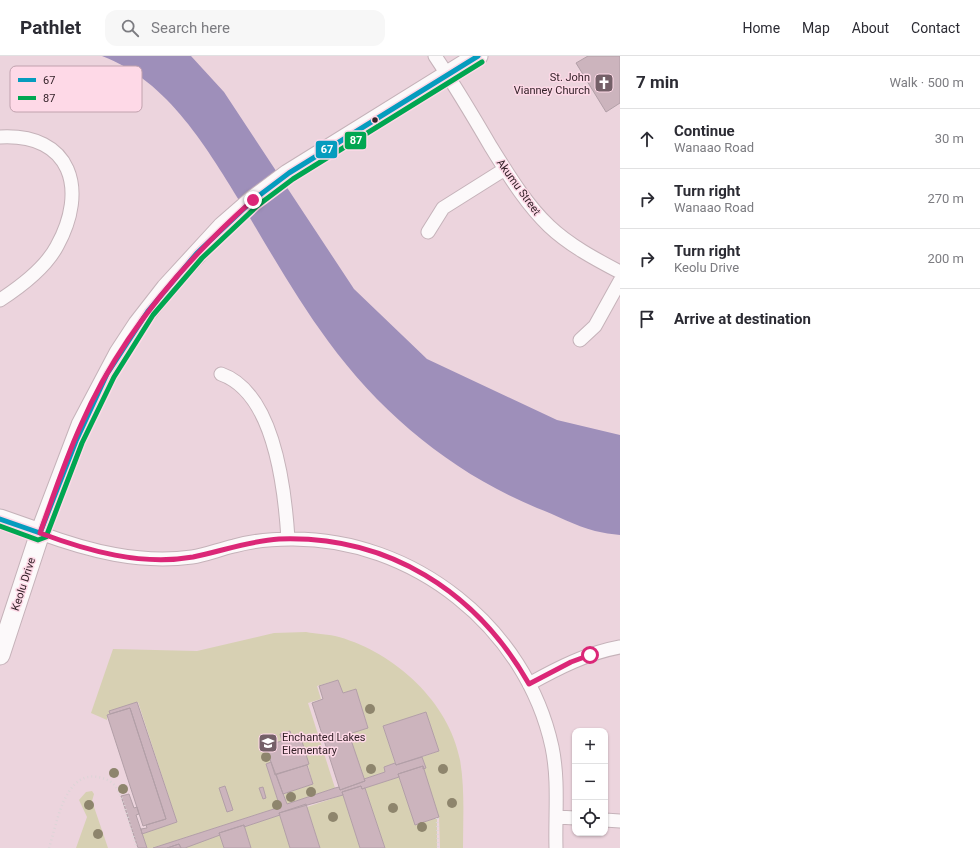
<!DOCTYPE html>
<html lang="en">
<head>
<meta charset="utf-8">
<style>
	body { margin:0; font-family:Roboto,sans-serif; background:#f7f7f7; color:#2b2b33 }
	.controls { position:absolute; right:12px; bottom:12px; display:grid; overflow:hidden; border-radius:8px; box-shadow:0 1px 3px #0004 }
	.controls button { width:36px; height:36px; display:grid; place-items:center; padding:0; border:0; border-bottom:1px solid #e1e1e2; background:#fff; color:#2b2b33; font:20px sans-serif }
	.stop { position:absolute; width:12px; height:12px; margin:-9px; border:3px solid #db2777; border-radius:50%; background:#fff }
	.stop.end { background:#db2777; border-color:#fff; box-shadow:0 1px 4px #0008 }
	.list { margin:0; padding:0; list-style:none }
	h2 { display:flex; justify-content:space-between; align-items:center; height:52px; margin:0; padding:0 16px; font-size:17px }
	h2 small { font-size:13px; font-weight:400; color:#7c7c81 }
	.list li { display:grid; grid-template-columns:26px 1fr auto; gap:12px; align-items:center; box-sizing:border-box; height:60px; padding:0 16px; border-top:1px solid #e1e1e2 }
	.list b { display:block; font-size:15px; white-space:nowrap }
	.list p { margin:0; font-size:13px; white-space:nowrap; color:#7c7c81 }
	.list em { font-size:13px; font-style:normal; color:#7c7c81 }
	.icon { flex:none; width:22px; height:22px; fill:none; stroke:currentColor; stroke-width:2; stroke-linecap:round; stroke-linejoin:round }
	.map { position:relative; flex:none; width:620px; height:792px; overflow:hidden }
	header { display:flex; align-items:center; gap:24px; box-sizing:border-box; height:56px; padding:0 20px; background:#fff; border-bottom:1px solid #e1e1e2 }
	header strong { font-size:19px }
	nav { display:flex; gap:22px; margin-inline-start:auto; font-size:14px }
	.search { width:280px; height:36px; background:#f7f7f7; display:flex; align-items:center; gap:10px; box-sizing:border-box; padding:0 14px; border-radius:12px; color:#7c7c81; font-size:15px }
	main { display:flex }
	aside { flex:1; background:#fff }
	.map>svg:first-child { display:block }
	.green { fill:#d7d0b3 }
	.water { fill:#9e8fba }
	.building { fill:#ccb4bd; stroke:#b29fa7 }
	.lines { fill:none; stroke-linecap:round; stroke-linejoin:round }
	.street-casing { stroke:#c5b2b9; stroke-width:15 }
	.secondary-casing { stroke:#c5b2b9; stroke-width:21 }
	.path { stroke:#dcd5d7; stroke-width:2.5; stroke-dasharray:1 3; stroke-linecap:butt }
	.street { stroke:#fcf9fa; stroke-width:13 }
	.secondary { stroke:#fcf9fa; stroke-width:19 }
	.bus-1-casing { stroke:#fed9e7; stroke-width:8 }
	.bus-2-casing { stroke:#fed9e7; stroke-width:8 }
	.bus-1 { stroke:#059cbe; stroke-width:5 }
	.bus-2 { stroke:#00a651; stroke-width:5 }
	.tree { fill:#8e856d }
	.route { stroke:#db2777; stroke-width:5 }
	.bus-dot { fill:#342229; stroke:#fed9e7; stroke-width:1.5 }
	.labels { text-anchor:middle; stroke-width:3; stroke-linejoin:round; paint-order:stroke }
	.poi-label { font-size:11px; fill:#342229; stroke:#fed9e7; text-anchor:end }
	.street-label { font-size:11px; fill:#342229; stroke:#fed9e7 }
	.key { fill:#fed9e7; stroke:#c1a2ae; stroke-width:1 }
	.key-label { font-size:11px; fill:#342229 }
	.line-badge { stroke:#fed9e7; stroke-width:1.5 }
	.badge-label { font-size:11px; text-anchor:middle; font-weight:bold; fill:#fff }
</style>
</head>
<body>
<header>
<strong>Pathlet</strong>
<div class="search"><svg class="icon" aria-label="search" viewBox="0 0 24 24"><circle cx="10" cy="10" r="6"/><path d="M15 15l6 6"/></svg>Search here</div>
<nav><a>Home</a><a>Map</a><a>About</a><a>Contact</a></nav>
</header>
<main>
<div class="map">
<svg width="620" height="792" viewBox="0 0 620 792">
	<rect width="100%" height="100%" fill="#ecd4dd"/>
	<path class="green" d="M306,576C317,578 329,578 339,581C395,597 449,646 460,704C465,733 463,762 463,792H440L439,761L423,713L425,712L422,701L439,695L426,656L383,670L395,707L384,711L385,716L364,723L349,678L368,671L356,633L343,637L338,624L317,630L321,643L308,647L335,732L287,748L284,738L313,728L300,679L292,681L290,675L280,678L282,685L266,690L271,706L266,708L280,751L153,792H147L142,778L177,766L138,646L109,655L110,658L107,659V664L91,657L113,593L197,595L274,577Z
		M399,721L415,769L437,762V792H385L365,732Z
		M92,735L94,738L92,745L108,792H76L87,761L79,744L86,736Z
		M343,739L360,792H320L307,751Z
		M280,759L290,792H251L244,771Z
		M220,779L224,792H185V791Z"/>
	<path class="water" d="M102,0H191L224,36L354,233L427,303L557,364L620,379V479C612,478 603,477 595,475C575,470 556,459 537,452C453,417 382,359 328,285C297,243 271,197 244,152C208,94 169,25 102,0Z"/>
	<path class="building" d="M588,0H620V47L606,56L576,7Z
		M338,624L343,637L356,633L368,672L349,678L365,725L340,734L312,647L323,643L319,630Z
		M137,646L177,766L142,778L141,773L147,772L146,769L166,763L130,652L110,658L109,655Z
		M130,652L166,763L143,770L107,659Z
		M426,656L439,695L396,709L383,670Z
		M290,675L292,681L282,685L280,678Z
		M300,679L309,708L275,719L266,690Z
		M422,701L426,712L423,713V710L398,718L399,721L362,733L361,730L342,736L343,739L279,757L280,759L244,771V769L219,777L220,779L185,792H181L179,788L167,792H153L280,751L266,708L271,706L287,748L335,732L339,731L340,734L365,725L364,723L385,716L384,711L395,707L396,709Z
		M307,709L313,728L283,738L276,718Z
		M423,710L439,761L415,769L398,718Z
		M225,730L233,754L227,756L219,732Z
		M361,730L362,733L365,732L385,792H360L342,736Z
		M263,731L266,742L263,743L259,732Z
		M129,738L134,752L137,751L139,758L136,759L147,792H138L121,740Z
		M306,748L320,792H290L279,757Z
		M244,769L251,792H224L219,777Z
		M179,788L181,792H167Z"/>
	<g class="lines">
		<defs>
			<path id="street" d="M435,0C455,30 473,60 491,91C508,118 525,147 549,170C569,189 595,203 620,216
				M0,81C72,77 88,134 57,190C46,211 20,231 0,244
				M428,176L443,152L505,113
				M580,284L595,270L620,225
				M221,318C275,337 285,435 288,483
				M40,477C89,495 139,508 192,501C206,499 220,493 234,490C252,485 272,483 291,483C413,482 526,571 552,691C559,725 555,758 556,792
				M529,628C558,612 587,597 620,591
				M557,761L575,762
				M605,764L620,765"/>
			<path id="secondary" d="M0,463L40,477
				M0,599L40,477L81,369L119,297L138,268L166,232L222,171L253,144L288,118L478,0"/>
		</defs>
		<use href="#street" class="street-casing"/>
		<use href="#secondary" class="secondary-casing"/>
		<path class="path" d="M437,762L438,792
			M49,792C57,768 64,715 98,721C104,722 112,725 116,731C125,745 131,775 137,792"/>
		<use href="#street" class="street"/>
		<use href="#secondary" class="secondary"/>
		<defs>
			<path id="bus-1" d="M0,463L40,477L76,385L107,318L148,255L197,197L252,145L289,117L478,0"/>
			<path id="bus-2" d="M0,470L38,484L46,481L82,387L114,321L153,259L202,202L257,150L293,123L482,6"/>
		</defs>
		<use href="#bus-1" class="bus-1-casing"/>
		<use href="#bus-2" class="bus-2-casing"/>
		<use href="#bus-1" class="bus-1"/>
		<use href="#bus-2" class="bus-2"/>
	</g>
	<g class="tree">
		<circle cx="370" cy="653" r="5"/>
		<circle cx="266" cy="701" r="5"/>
		<circle cx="371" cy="713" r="5"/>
		<circle cx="443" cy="713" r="5"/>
		<circle cx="114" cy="717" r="5"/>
		<circle cx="123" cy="733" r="5"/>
		<circle cx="311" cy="736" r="5"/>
		<circle cx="291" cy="741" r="5"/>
		<circle cx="452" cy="747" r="5"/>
		<circle cx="89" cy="749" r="5"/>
		<circle cx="277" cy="749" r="5"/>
		<circle cx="393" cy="752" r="5"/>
		<circle cx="333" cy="761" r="5"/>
		<circle cx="422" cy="771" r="5"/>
		<circle cx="98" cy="778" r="5"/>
	</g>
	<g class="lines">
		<path class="route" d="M253,144C181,208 119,281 81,369C65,404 53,441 40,477C88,495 141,510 193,501C222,495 249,485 279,483C388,479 476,535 529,628L571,606L590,599"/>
	</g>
	<defs>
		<symbol id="church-square" viewBox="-11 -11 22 22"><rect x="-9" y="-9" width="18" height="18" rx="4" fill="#746068" stroke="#fed9e7"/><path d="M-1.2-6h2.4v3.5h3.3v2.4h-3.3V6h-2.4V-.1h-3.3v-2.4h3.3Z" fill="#fff"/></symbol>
		<symbol id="school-square" viewBox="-11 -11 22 22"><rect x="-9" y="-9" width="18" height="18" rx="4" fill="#746068" stroke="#fed9e7"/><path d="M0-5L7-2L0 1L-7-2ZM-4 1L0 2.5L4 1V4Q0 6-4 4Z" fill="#fff"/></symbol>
	</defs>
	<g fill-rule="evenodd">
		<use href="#church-square" x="593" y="16" width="22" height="22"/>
		<use href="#school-square" x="257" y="676" width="22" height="22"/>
	</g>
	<circle class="bus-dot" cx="375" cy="64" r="3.5"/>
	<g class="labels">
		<g class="poi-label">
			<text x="590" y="25">St. John<tspan x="590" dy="13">Vianney Church</tspan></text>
			<text x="282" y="685" text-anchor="start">Enchanted Lakes<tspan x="282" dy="13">Elementary</tspan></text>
		</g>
		<g class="street-label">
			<text transform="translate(519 131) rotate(54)" y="4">Akumu Street</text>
			<text transform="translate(23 528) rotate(-72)" y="4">Keolu Drive</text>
		</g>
	</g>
	<rect x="10" y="10" width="132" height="46" rx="6" class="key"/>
	<rect x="18" y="22" width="18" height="4" fill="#059cbe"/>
	<rect x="18" y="40" width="18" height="4" fill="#00a651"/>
	<g class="key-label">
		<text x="43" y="28">67</text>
		<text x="43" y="46">87</text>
	</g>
	<g class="line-badge">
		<rect x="344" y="75" width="23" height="19" rx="4" fill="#00a651"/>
		<rect x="315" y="84" width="23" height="19" rx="4" fill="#059cbe"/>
	</g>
	<g class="badge-label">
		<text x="356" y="88">87</text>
		<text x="327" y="97">67</text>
	</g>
</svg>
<div class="controls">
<button>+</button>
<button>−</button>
<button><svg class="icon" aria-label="locate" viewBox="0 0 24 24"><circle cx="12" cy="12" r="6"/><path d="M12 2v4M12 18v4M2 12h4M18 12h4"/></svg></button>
</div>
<div class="stop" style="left:590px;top:599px"></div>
<div class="stop end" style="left:253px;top:144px"></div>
</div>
<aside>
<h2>7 min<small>Walk · 500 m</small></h2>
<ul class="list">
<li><svg class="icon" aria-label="ahead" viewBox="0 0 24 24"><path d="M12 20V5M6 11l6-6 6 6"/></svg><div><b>Continue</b><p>Wanaao Road</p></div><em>30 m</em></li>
<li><svg class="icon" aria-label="right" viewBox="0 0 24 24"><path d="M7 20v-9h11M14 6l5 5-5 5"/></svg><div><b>Turn right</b><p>Wanaao Road</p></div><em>270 m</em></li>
<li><svg class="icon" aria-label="right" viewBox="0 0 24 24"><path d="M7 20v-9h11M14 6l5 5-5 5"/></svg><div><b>Turn right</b><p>Keolu Drive</p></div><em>200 m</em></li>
<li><svg class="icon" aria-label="arrive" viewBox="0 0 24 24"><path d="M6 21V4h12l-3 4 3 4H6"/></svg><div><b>Arrive at destination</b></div></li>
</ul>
</aside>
</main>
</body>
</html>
